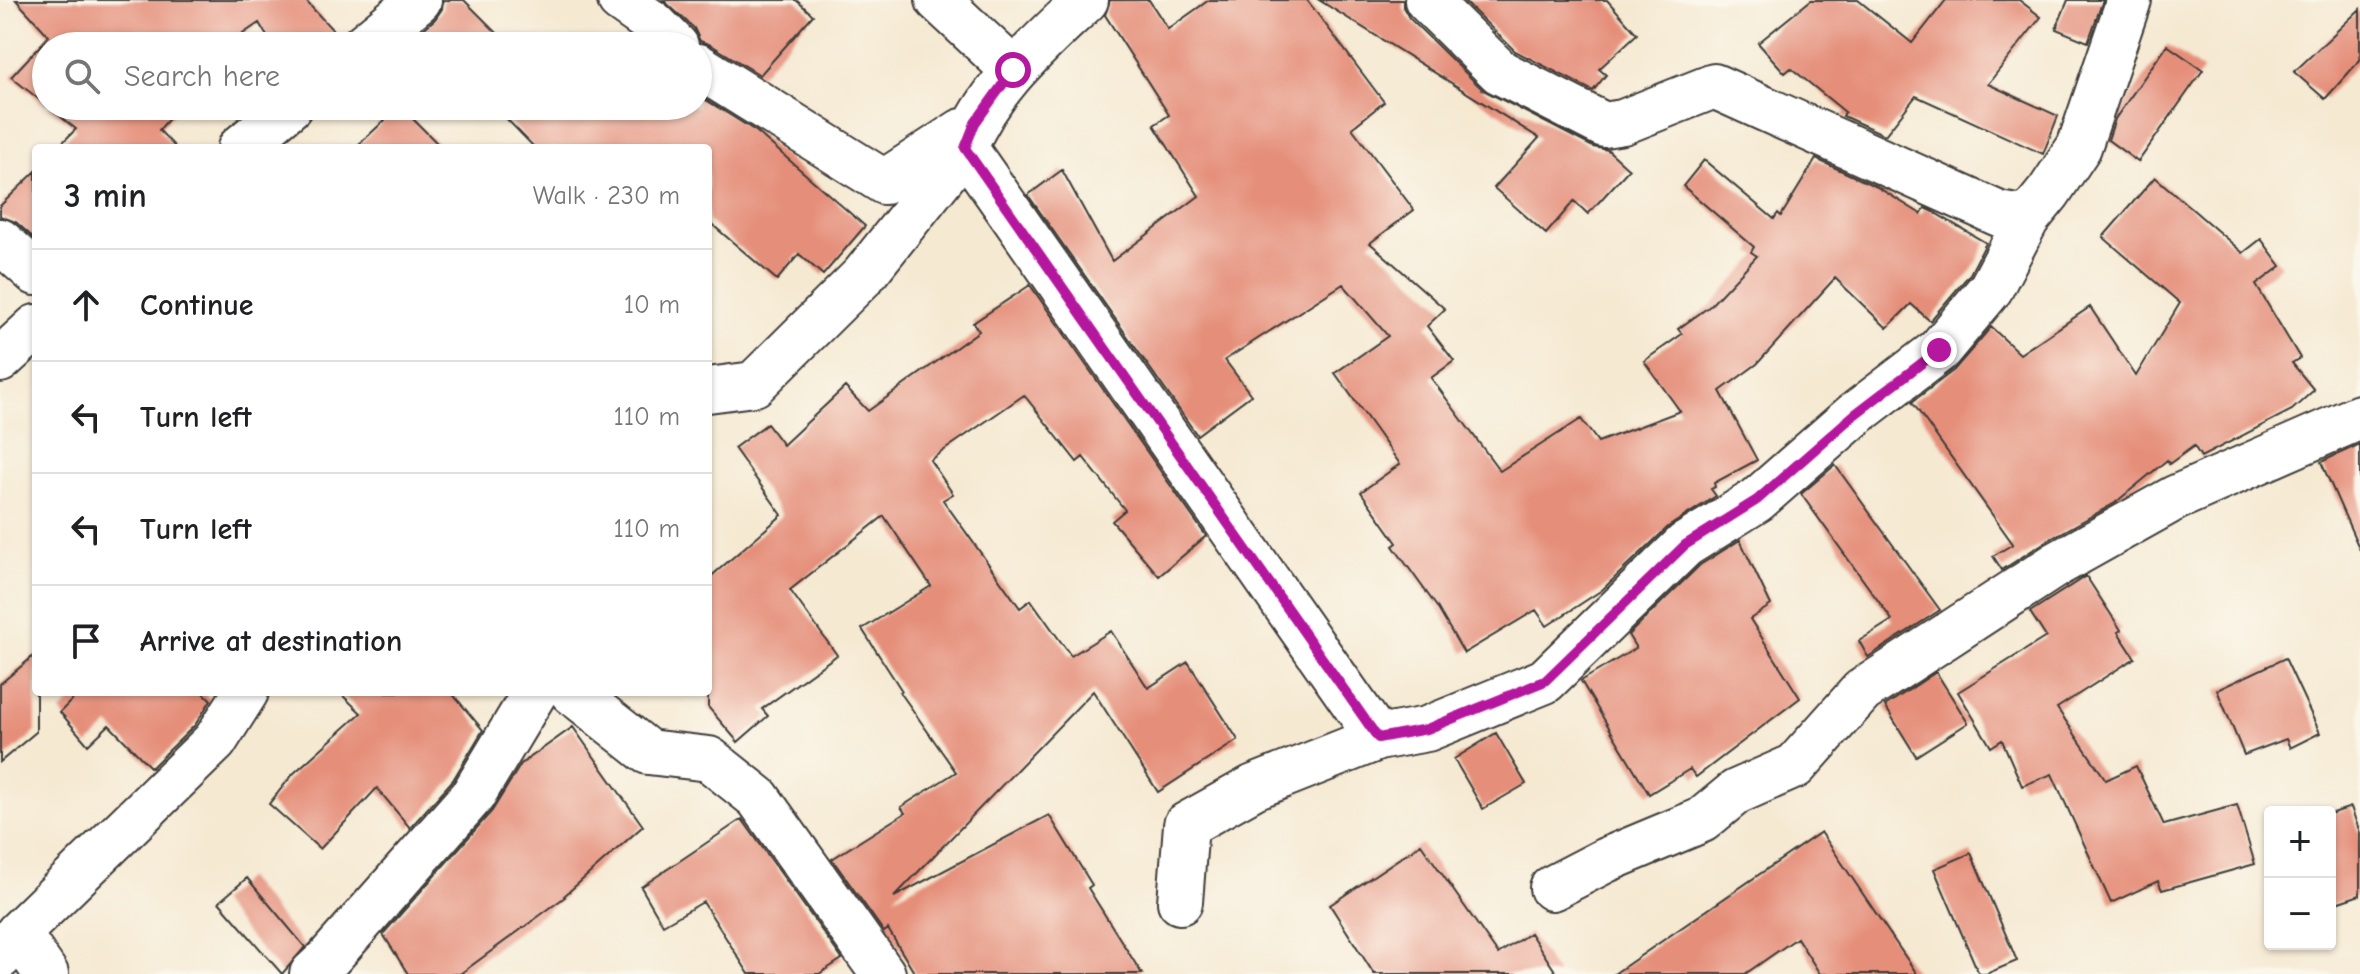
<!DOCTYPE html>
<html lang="en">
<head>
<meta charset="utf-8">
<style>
	body { margin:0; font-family:"Comic Neue",sans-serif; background:#f6f6f6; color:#202124 }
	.controls { position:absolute; right:24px; bottom:24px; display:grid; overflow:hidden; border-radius:8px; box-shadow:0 2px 6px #0004 }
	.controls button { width:72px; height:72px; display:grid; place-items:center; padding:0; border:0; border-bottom:2px solid #e0e0e0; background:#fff; color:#202124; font:40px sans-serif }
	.stop { position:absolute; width:24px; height:24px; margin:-18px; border:6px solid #b5179e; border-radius:50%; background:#fff }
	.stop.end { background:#b5179e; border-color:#fff; box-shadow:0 2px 8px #0008 }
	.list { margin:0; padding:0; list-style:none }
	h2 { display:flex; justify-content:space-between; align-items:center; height:104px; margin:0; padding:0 32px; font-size:34px }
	h2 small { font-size:26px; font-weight:400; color:#757577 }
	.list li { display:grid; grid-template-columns:52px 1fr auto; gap:24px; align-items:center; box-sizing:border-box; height:112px; padding:0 32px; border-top:2px solid #e0e0e0 }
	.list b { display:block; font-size:30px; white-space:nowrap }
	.list em { font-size:26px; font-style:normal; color:#757577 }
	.icon { flex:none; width:44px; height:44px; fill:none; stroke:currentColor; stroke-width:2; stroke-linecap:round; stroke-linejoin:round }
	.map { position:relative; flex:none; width:2360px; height:974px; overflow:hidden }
	.search { position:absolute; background:#fff; box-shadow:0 2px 6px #0004; left:32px; top:32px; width:680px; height:88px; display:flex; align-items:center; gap:20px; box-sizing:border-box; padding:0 28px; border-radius:44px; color:#757577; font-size:30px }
	.panel { position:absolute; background:#fff; box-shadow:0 2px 6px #0004; left:32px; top:144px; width:680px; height:552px; border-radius:8px }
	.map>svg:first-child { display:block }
	.building { fill:#e58f7a }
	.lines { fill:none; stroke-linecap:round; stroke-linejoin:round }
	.minor-casing { stroke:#3d3b37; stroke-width:48 }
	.minor { stroke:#fff; stroke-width:44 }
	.route { stroke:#b5179e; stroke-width:10 }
</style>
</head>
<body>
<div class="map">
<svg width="2360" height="974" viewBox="0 0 2360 974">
	<rect width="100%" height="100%" fill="#fbf7ec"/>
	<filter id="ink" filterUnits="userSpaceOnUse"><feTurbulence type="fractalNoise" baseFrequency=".0125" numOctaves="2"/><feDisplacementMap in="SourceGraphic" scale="16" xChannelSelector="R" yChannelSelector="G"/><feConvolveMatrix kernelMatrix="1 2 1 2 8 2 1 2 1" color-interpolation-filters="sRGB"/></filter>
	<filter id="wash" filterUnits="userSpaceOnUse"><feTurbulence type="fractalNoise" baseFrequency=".006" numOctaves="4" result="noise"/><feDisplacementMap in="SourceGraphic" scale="32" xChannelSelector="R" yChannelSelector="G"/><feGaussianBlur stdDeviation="1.8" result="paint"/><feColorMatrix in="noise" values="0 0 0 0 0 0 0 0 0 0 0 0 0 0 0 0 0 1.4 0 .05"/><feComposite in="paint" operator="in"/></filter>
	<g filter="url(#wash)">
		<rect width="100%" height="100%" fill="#f5e9d2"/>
		<g id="blocks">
			<path class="building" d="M16,0H305L340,38L339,46H273L259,23L225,46H46V105L11,77L49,36Z
				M443,0H464L510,46H434L420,32L435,19L442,9Z
				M663,0H796L813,15L760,75L711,45L700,41L694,28Z
				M1110,0H1149L1168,29L1209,0H1307L1384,102L1352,128L1414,210L1370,243L1445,309L1427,326L1454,361L1431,378L1500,471L1581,419L1598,442L1680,411L1644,361L1682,334L1678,329L1710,306L1757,256L1751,252L1754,247L1683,186L1704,160L1774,219L1778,213L1781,216L1816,159L1877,187L1921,214L1925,208L1930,210L1986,243L1970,274L1930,321L1911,304L1887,328L1835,278L1757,364L1720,391L1757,460L1714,483L1715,487L1711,489L1716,496L1668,527L1602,590L1547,626L1536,610L1464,653L1437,607L1393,546L1397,543L1361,492L1400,464L1335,373L1388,336L1343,284L1225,360L1251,395L1197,435L1028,195L1062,170L1112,261L1199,196L1154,125L1169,115L1105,15Z
				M1319,0H1403V7L1409,18L1483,90L1593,147L1608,150L1629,169L1588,214L1574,201L1546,234L1494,188L1539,138Z
				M1463,0H1607L1637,34L1599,69L1606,75L1593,91L1515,51Z
				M1811,0H1858L1912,43L1946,0H2019L2041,17L1988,84L2058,116L2043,154L1916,96L1885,135L1843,116L1845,112L1791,68L1785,73L1758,43Z
				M2068,0H2103L2088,42L2056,29Z
				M2360,9V60L2325,99L2294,72Z
				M2167,45L2203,70L2138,162L2108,140L2115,119Z
				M698,95L757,132L865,226L823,275L799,254L777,280L708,221V148H535L494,106H570L583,119L597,106H698Z
				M47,106H180L159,130L176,148H57L76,129Z
				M400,106L442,148H355Z
				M36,171V240L16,222L0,216V206Z
				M2155,177L2243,253L2261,239L2281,266L2256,285L2300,358L2292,363L2314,390L2292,410L2201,457L2194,446L2169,464L2167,460L2115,503L2045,542L2002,570L1993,556L2013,544L1912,402L1954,370L1991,327L2020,354L2090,307L2136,376L2180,303L2103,237Z
				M1030,285L1206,536L1159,576L1112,521L1125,510L1083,457L1077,462L1024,395L930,460L953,494L943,500L1020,608L1031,600L1071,656L1111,631L1148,688L1188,662L1238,740L1158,792L1093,691L894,897L1049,815L1092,885L1088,888L1142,974H915L888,929L884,932L832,859L905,813L901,807L956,772L900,692L902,691L862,629L931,586L884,516L790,590L837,655L762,709L768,716L738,742L708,707V579L782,515L734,448L767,424L783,445L845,387L868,411L979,331L973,323Z
				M2360,444V550L2321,462Z
				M1835,465L1940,610L1868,657L1859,641L1892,620L1801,494Z
				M1740,540L1771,605L1750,619L1800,698L1696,777L1690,769L1649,794L1581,681L1636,648L1628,635L1700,565Z
				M2086,576L2121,630L2118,632L2135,658L2057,708L2106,780L2136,766L2164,825L2237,805L2255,864L2162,890L2158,881L2111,903L2052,774L2022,786L2002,740L1991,747L1958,692L2046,637L2030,612Z
				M36,654V732L0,762V684Z
				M2285,658L2320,733L2290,748L2286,739L2244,755L2217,690Z
				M1936,672L1968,723L1916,756L1885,706Z
				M76,692H203L211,700L195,725L151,768L109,725L88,745L60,712L78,694Z
				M339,692H451L483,730L453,780L410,828L377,788L320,849L269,804L293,774L361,713Z
				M573,727L643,826L564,896L565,897L460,974H408L383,934L492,811L521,764Z
				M1496,733L1526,784L1483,809L1454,759Z
				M2351,807L2360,833V895L2330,905V814Z
				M742,819L842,959L819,974H749L703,902L663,925L641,887Z
				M1821,832L1917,974H1820L1797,938L1745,974H1614Z
				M1421,844L1498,954L1530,933L1557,974H1374L1330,905Z
				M1971,853L2017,961L1986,974H1979L1934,869Z
				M247,878L305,947L282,974L219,902Z"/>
		</g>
	</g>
	<g filter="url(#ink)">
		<use href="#blocks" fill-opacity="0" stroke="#3d3b37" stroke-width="2"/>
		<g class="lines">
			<defs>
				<path id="minor" d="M620,0L654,24L676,46
					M938,0L1013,70
					M1427,0L1500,72L1604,125L1623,122L1714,86L1999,214L2027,219L2049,192L2079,147L2129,0
					M363,46L419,0
					M698,66L884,182L962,131
					M240,148L290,106
					M965,148L1378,738
					M0,241L36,273
					M0,360L36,327
					M708,390L754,384L863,276L965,148C989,87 1039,45 1086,0
					M572,692L648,752L709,759L758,798L883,974
					M1552,888L1606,860L1702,820L1736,792L1795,766L1862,691L2057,564L2175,498L2360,417
					M1180,902L1186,825L1254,787L1378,738L1427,729L1545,681L1685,545L1757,500L1854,415L1939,350L1991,288L2027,219
					M18,933L46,974
					M0,957L18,933L215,741L246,692
					M312,974L327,960L473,795L535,692"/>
			</defs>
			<use href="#minor" class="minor-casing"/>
			<use href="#minor" class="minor"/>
		</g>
	</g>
	<g class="lines" filter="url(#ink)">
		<path class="route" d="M1013,70L975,123L965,148L1378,738L1427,729L1545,681L1685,545L1757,500L1854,415L1939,350"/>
	</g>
</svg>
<div class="controls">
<button>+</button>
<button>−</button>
</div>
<div class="stop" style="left:1013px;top:70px"></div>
<div class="stop end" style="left:1939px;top:350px"></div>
<div class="search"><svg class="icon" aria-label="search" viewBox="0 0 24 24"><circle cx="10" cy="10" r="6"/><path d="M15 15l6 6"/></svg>Search here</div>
<section class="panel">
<h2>3 min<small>Walk · 230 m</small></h2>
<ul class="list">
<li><svg class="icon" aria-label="ahead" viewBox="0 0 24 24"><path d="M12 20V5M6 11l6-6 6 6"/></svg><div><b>Continue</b></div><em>10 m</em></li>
<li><svg class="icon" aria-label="left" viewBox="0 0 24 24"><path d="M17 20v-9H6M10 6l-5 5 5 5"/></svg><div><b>Turn left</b></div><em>110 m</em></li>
<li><svg class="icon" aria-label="left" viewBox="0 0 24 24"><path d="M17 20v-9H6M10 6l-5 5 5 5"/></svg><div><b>Turn left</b></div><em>110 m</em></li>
<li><svg class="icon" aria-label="arrive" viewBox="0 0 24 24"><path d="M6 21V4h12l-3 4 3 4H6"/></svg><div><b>Arrive at destination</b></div></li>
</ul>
</section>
</div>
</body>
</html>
